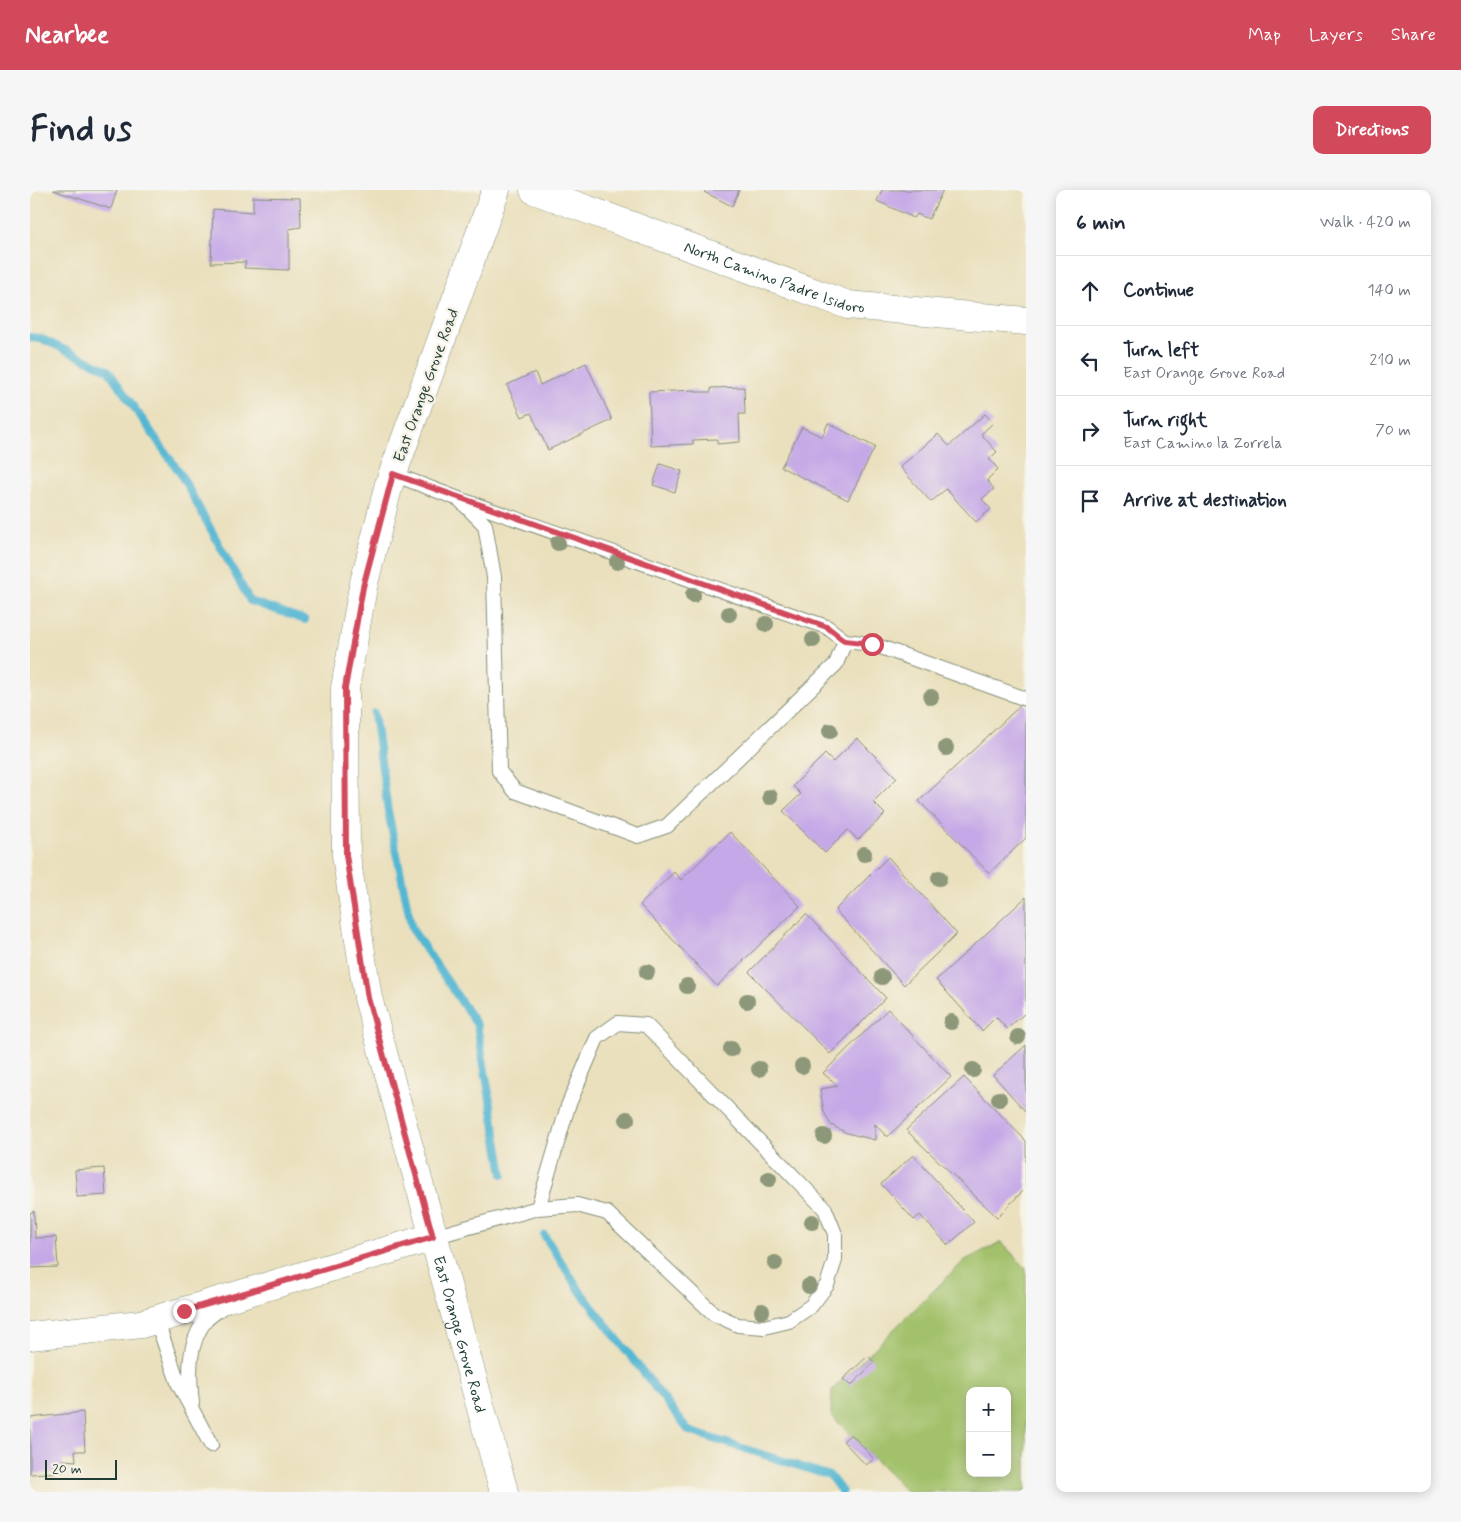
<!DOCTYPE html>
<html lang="en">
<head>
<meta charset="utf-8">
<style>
	body { margin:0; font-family:Mynerve,sans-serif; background:#f6f6f7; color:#1f2937 }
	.controls { position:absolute; right:15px; bottom:15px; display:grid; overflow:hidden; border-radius:10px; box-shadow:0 2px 12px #0003 }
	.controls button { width:45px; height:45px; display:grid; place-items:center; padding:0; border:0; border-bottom:1px solid #e0e1e3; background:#fff; color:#1f2937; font:25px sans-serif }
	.scale { position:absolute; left:15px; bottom:12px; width:72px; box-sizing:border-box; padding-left:5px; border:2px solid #1f3d34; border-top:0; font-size:14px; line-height:18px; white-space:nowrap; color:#1f3d34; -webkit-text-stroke:4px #f7f3e8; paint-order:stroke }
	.stop { position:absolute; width:15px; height:15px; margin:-11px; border:4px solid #d1495b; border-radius:50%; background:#fff }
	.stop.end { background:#d1495b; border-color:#fff; box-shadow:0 1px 5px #0008 }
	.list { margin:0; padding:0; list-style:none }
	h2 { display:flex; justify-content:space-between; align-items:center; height:65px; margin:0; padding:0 20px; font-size:21px }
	h2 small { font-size:16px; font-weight:400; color:#747a83 }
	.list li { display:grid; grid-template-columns:32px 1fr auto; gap:15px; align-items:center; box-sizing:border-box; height:70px; padding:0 20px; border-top:1px solid #e0e1e3 }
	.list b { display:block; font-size:19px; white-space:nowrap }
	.list p { margin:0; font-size:16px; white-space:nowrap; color:#747a83 }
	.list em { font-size:16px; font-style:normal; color:#747a83 }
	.icon { flex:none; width:28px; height:28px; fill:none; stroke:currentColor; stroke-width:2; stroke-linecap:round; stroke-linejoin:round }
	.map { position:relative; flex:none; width:996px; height:1302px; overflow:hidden; border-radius:10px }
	header { display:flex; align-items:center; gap:30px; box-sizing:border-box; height:70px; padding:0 25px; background:#d1495b; color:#fff }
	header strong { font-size:24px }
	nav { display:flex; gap:28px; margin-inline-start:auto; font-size:18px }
	.intro { display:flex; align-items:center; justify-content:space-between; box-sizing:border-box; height:120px; padding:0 30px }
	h1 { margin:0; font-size:35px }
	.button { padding:12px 22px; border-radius:10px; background:#d1495b; color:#fff; font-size:18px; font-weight:700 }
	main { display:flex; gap:30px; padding:0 30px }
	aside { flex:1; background:#fff; border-radius:10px; box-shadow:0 2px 12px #0003 }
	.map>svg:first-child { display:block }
	.green { fill:#a2c16a; stroke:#607f4f; fill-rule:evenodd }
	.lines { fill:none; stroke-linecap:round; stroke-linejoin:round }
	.stream { stroke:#53b6d2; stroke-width:8 }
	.building { fill:#c5a8e7 }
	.service-casing { stroke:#848e78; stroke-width:16 }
	.minor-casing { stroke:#848e78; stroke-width:29 }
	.secondary-casing { stroke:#848e78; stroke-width:29 }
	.service { stroke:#fff; stroke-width:14 }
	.minor { stroke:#fff; stroke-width:28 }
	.secondary { stroke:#fff; stroke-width:28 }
	.tree { fill:#8c9879 }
	.route { stroke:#d1495b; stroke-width:6 }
	.labels { text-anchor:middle; stroke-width:5; stroke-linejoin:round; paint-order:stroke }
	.street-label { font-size:16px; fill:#1f3d34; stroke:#f7f3e8 }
</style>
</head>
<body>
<header>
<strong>Nearbee</strong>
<nav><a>Map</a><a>Layers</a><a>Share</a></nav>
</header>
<div class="intro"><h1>Find us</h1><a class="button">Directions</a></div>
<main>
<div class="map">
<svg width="996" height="1302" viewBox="0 0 996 1302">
	<rect width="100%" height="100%" fill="#f7f3e8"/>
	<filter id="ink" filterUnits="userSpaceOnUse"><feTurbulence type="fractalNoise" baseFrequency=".02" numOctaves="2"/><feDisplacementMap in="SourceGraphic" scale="10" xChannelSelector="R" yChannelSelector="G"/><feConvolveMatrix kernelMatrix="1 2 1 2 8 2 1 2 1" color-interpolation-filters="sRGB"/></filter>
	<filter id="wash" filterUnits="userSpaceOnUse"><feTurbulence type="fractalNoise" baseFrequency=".0096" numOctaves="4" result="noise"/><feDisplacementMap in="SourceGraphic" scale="20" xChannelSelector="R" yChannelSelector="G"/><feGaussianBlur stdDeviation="1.12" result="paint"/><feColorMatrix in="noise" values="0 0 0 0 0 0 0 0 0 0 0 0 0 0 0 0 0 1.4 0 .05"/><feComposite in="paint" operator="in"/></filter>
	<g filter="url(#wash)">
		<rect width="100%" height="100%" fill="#eae0bd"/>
		<path class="green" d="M971,1052L996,1078V1302H877L801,1225L802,1200L935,1070ZM940,1201H977V1283H940Z"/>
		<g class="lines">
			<path class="stream" d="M0,147L10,148L78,180L150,283L220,411L275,430
				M344,523L358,621L382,739L447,835L473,984
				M514,1045L550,1101L659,1241L800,1286L812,1302"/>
		</g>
		<g id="blocks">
			<path class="building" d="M23,0H87L81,19Z
				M676,0H709L702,16L674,2Z
				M852,0H913L899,29L887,24L884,28L847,11Z
				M223,7L270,8L271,37L259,39V80L214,78L216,72L181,73L183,19L223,22Z
				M556,173L582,230L518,260L501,223L492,227L477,195L505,182L510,195Z
				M714,197L715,224H709L710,252L687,254V249L663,250V254L621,256L619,202L666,200V202H681V198Z
				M955,224L963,233L951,244L967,262L959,269L968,279L957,290L964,299L952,309L961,319L946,332L916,299L901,312L870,277L908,244L919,256Z
				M798,233L845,257L818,310L751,277L772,237L792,247Z
				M630,274L652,281L645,302L623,295Z
				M993,513L996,516V648L959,683L889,611Z
				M827,548L867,588L843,612L855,624L828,650L818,640L795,663L753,621L771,604L763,596L795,564L803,572Z
				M700,642L770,716L687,796L610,715L644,682L651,690Z
				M858,667L927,744L874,795L805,720Z
				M996,707V826L994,824L977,839L966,827L952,841L906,790Z
				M776,724L856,808L800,864L719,782Z
				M858,819L921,887L857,947L845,934V950L817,943L801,935L794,922L790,899L808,896L793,883Z
				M996,855V922L963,885Z
				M934,887L996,951V998L967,1027L876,940Z
				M883,965L944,1032L918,1055L890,1025L884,1030L851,994Z
				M74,978L76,1005L47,1007L45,980Z
				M4,1021L5,1048L26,1047L28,1077L0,1078V1023Z
				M838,1166L844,1172L821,1196L813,1189Z
				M53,1222L55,1261H45L46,1271L33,1270V1282L0,1284V1228Z
				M821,1244L844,1269L836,1275L813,1251Z"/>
		</g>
	</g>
	<g filter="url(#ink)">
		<use href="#blocks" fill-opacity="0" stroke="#848e78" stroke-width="1"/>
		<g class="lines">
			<defs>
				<path id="service" d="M363,284L429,309
					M429,309L797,437L815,451L806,474L637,636L608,646L485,601L469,581L464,387L455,335Z
					M815,451L842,454L996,509
					M403,1047L508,1018L547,1015L577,1023L684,1124L708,1135L734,1137L759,1131L781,1116L797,1095L805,1070V1044L795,1019L616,835L588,833L567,848L538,916L508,1018
					M126,1129L149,1195L181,1255
					M162,1213C159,1185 157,1153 176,1130C180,1126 186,1122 191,1118"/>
				<g id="minor">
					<path id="s1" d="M504,0L818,115L996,131"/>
					<path d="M0,1146L111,1134L403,1047"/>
				</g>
				<g id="secondary">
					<path id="s2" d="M466,0L359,294L333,397L315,498L316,665L338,808L474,1302"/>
				</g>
			</defs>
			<use href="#service" class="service-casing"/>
			<use href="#minor" class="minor-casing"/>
			<use href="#secondary" class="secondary-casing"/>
			<use href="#service" class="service"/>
			<use href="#minor" class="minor"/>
			<use href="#secondary" class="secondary"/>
		</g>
		<g class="tree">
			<circle cx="528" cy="353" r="8"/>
			<circle cx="587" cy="372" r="8"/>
			<circle cx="663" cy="405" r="8"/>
			<circle cx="699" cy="424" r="8"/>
			<circle cx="736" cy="434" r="8"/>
			<circle cx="783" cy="450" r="8"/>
			<circle cx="901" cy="507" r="8"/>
			<circle cx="800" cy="541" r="8"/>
			<circle cx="916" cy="558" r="8"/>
			<circle cx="740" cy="607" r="8"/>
			<circle cx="834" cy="664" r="8"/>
			<circle cx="909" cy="688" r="8"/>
			<circle cx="617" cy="782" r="8"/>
			<circle cx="852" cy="787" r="8"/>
			<circle cx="657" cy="796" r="8"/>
			<circle cx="717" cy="811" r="8"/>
			<circle cx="921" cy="832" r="8"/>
			<circle cx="988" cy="847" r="8"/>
			<circle cx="701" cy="859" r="8"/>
			<circle cx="772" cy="876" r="8"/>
			<circle cx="729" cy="879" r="8"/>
			<circle cx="943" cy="880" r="8"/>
			<circle cx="969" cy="909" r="8"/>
			<circle cx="597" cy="929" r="8"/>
			<circle cx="794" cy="946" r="8"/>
			<circle cx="739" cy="989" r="8"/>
			<circle cx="782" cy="1032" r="8"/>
			<circle cx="745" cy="1073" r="8"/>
			<circle cx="779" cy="1096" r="8"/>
			<circle cx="732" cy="1121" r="8"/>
		</g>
	</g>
	<g class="lines" filter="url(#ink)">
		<path class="route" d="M154,1121L403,1047L338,808L316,665L315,498L333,397L363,284L797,437L815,451L842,454"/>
	</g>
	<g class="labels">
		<g class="street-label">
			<text dy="6" stroke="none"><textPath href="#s1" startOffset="256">North Camino Padre Isidoro</textPath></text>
			<text transform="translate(395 195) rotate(-70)" y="6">East Orange Grove Road</text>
			<text dy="6" stroke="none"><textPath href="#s2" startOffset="1182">East Orange Grove Road</textPath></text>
		</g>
	</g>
</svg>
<div class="controls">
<button>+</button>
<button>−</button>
</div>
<div class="scale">20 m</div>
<div class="stop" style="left:842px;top:454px"></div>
<div class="stop end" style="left:154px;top:1121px"></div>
</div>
<aside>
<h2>6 min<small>Walk · 420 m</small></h2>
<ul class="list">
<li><svg class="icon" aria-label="ahead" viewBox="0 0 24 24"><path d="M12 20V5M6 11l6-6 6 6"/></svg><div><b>Continue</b></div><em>140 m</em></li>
<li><svg class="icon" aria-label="left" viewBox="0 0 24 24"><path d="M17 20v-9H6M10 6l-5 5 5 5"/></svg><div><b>Turn left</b><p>East Orange Grove Road</p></div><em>210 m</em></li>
<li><svg class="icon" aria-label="right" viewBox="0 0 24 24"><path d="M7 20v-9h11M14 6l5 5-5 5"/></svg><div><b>Turn right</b><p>East Camino la Zorrela</p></div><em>70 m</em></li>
<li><svg class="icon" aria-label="arrive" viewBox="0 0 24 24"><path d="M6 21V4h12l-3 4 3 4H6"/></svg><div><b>Arrive at destination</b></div></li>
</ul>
</aside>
</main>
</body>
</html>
